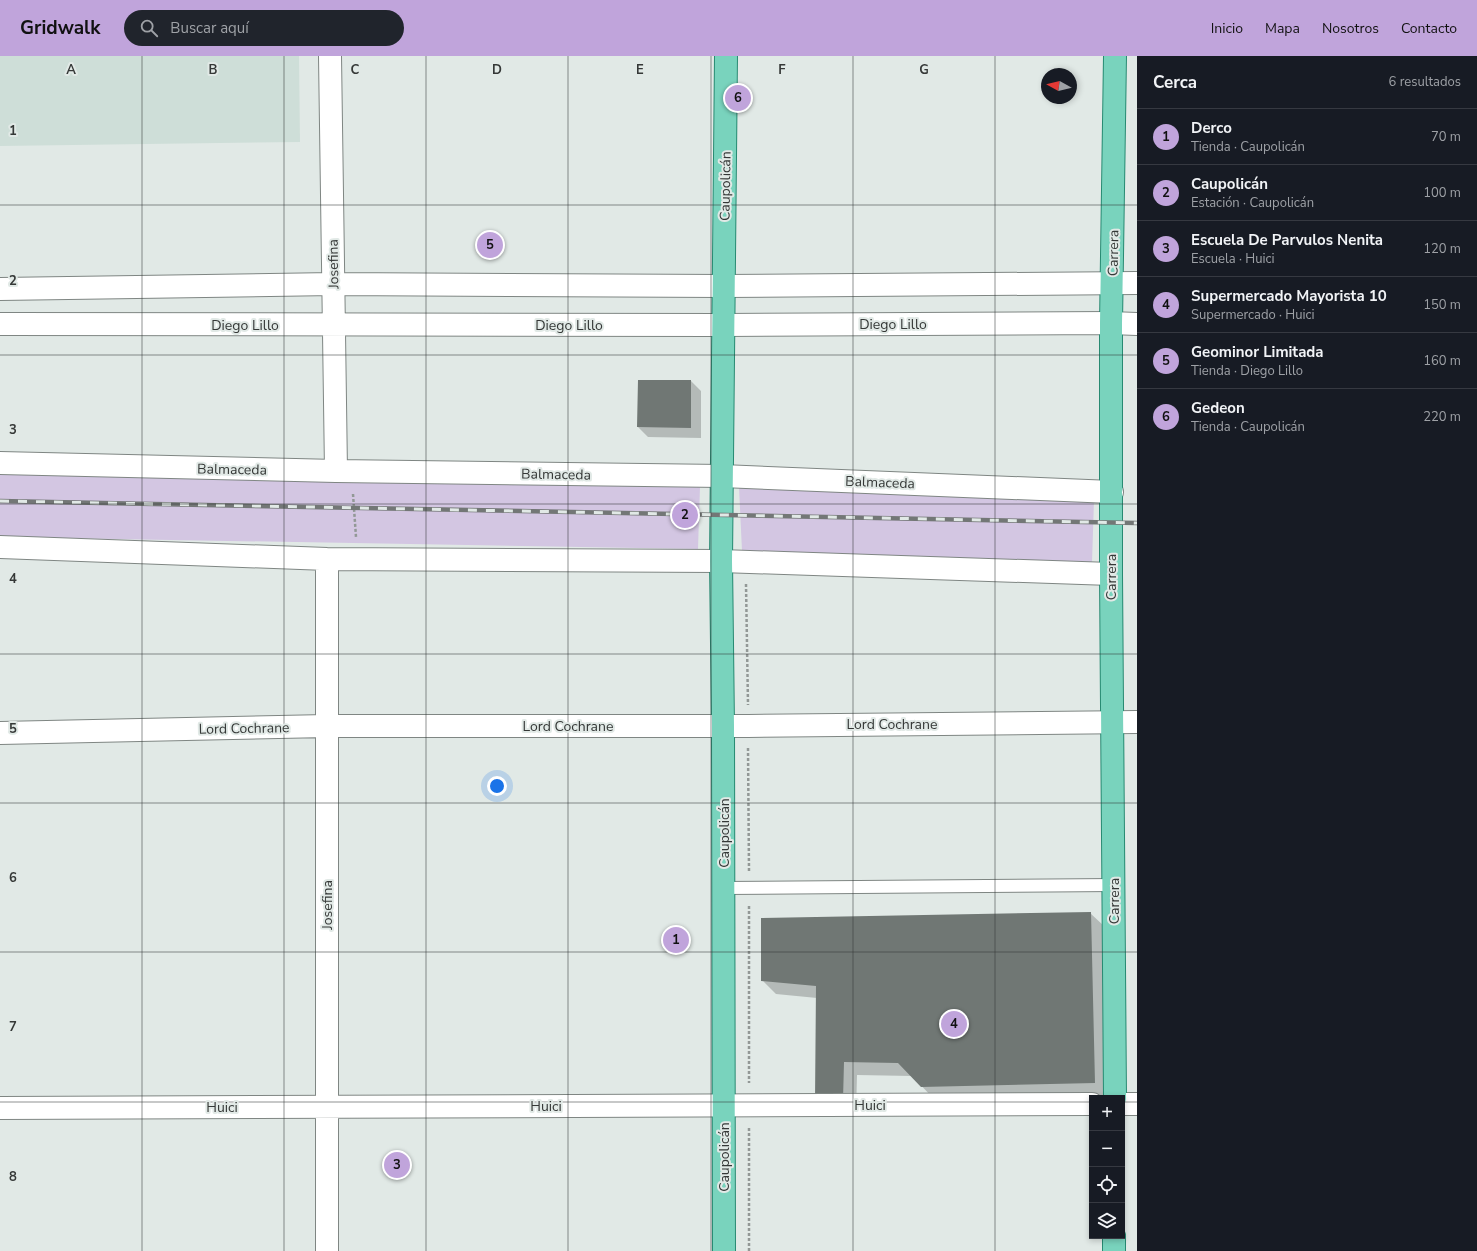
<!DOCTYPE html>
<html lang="es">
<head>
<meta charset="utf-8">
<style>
	body { margin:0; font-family:"Nunito Sans",sans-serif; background:#20242c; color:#f1f3f6 }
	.controls { position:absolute; right:12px; bottom:12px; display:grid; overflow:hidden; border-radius:0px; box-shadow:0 2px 6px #0003 }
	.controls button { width:36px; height:36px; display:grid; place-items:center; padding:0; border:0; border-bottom:1px solid #363941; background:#171b24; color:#f1f3f6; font:20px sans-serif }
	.compass { position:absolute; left:1041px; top:12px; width:36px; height:36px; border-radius:50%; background:#171b24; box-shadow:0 2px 6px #0003; rotate:278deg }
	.you { position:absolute; left:497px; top:730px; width:14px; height:14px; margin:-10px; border:3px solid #fff; border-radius:50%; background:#1a73e8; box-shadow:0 0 0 6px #1a73e833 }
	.badge { display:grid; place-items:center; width:26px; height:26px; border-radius:50%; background:#c0a4db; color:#111; font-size:13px; font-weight:700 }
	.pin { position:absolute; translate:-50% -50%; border:2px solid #fff; box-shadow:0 1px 4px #0006 }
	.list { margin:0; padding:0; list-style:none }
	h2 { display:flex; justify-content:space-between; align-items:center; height:52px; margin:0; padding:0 16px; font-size:17px }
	h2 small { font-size:13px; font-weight:400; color:#9ea1a6 }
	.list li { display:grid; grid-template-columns:26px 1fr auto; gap:12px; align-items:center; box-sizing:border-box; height:56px; padding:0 16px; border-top:1px solid #363941 }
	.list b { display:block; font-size:15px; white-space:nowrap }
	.list p { margin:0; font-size:13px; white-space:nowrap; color:#9ea1a6 }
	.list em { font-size:13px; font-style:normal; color:#9ea1a6 }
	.icon { flex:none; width:22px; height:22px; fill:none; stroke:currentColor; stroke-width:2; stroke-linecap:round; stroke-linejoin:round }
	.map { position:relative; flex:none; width:1137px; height:1195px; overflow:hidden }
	header { display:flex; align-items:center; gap:24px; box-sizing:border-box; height:56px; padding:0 20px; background:#c0a4db; color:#111 }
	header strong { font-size:19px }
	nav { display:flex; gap:22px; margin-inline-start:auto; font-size:14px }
	.search { width:280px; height:36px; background:#20242c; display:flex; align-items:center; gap:10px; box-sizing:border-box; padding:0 14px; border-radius:22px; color:#9ea1a6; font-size:15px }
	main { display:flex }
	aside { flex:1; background:#171b24 }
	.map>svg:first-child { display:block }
	.built { fill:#ceded8 }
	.green { fill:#d3c6e2 }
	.shadow { fill:#0003 }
	.building { fill:#707774 }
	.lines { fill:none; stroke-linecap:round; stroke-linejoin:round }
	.lane-casing { stroke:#7f8683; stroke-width:14 }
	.street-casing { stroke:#7f8683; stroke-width:24 }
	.primary-casing { stroke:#278a72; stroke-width:24 }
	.path { stroke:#929896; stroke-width:2.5; stroke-dasharray:3 2; stroke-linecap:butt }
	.lane { stroke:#fff; stroke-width:12 }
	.street { stroke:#fff; stroke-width:22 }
	.primary { stroke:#79d3bd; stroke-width:22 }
	.rail-casing { stroke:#737776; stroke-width:4.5 }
	.rail { stroke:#e1e9e6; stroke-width:3; stroke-dasharray:9; stroke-linecap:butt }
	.grid { fill:none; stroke:#353837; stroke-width:1; stroke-opacity:0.55 }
	.labels { text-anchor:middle; stroke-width:4; stroke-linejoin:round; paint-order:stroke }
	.street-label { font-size:14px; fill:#353837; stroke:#e1e9e6 }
	.grid-label { font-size:13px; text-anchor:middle; font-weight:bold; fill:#353837; stroke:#e1e9e6; stroke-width:4; stroke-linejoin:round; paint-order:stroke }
</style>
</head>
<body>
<header>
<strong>Gridwalk</strong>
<div class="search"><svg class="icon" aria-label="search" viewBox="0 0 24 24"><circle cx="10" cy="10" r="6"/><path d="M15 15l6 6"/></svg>Buscar aquí</div>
<nav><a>Inicio</a><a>Mapa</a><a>Nosotros</a><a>Contacto</a></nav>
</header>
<main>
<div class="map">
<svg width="1137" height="1195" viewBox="0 0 1137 1195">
	<rect width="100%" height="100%" fill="#e1e9e6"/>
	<path class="built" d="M0,0H299L300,86L0,90Z"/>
	<path class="green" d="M0,418L700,431L698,493L0,481Z
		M739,431L1094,444L1092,507L742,495Z"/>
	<path class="shadow" d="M691,325L701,335V382L648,381L638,371Z
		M1090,857L1104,870L1108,1040L935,1044L912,1020L857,1019L856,1058L829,1059L817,942L776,938L762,924Z"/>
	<path class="building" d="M638,324H691V372L637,371Z
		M1091,856L1095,1027L921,1031L898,1007L844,1006L843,1044L815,1046L816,930L761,925V862Z"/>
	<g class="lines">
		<defs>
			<path id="lane" d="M724,832L1114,829"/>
			<path id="street" d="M330,0L336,415
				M0,233L333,228L724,230L1137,227
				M0,268L724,269L1111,267L1137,268
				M0,407L336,415L722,420L1112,436
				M0,491L327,503L721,505L1111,518
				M327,503V1195
				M0,677L327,670H748L1137,666
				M1122,1048H1137
				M0,1052L1092,1048"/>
			<path id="primary" d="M1115,1042L1111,518V267L1115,0
				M724,1195L723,670L721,505L726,0
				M1114,1195V1180"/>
		</defs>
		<use href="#lane" class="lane-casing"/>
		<use href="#street" class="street-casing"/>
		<use href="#primary" class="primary-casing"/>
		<path class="path" d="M353,438L356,481
			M746,528L748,649
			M748,692L749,815
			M749,850V1027
			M749,1195V1072"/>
		<use href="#lane" class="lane"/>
		<use href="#street" class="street"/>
		<use href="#primary" class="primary"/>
		<defs>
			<path id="rail" d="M0,445L1137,467"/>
		</defs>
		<use href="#rail" class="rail-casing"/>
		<use href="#rail" class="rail"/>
	</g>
	<path class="grid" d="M142,0V1195M284,0V1195M426,0V1195M568,0V1195M711,0V1195M853,0V1195M995,0V1195M0,149H1137M0,299H1137M0,448H1137M0,598H1137M0,747H1137M0,896H1137M0,1046H1092M1122,1046H1137"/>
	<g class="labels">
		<g class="street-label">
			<text transform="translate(725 130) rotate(-89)" y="5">Caupolicán</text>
			<text transform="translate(1113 197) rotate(-89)" y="5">Carrera</text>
			<text transform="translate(333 208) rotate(-91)" y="5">Josefina</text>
			<text x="893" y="273">Diego Lillo</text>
			<text x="245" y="274">Diego Lillo</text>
			<text x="569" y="274">Diego Lillo</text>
			<text transform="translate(232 413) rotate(1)" y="5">Balmaceda</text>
			<text transform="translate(556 418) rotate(1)" y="5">Balmaceda</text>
			<text transform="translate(880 426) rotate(2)" y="5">Balmaceda</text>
			<text transform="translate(1111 521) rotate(-90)" y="5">Carrera</text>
			<text x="892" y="673">Lord Cochrane</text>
			<text x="568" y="675">Lord Cochrane</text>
			<text transform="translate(244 672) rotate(-1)" y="5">Lord Cochrane</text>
			<text transform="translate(724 777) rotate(-90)" y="5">Caupolicán</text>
			<text transform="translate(1114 845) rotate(-90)" y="5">Carrera</text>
			<text transform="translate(327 849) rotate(-90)" y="5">Josefina</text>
			<text x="870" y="1054">Huici</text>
			<text x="546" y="1055">Huici</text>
			<text x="222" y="1056">Huici</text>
			<text transform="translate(724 1101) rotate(-90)" y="5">Caupolicán</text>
		</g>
	</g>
	<g class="grid-label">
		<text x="71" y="18">A</text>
		<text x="213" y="18">B</text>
		<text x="355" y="18">C</text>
		<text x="497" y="18">D</text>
		<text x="640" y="18">E</text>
		<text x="782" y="18">F</text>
		<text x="924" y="18">G</text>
		<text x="13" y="79">1</text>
		<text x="13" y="229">2</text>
		<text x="13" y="378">3</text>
		<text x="13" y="527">4</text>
		<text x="13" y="677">5</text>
		<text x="13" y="826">6</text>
		<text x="13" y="975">7</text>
		<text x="13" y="1125">8</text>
	</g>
</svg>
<div class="controls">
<button>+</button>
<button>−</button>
<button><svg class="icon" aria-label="locate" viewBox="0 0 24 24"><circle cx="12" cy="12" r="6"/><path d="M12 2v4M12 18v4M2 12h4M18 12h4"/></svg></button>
<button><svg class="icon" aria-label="layers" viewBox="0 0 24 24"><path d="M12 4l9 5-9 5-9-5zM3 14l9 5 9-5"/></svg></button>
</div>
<svg class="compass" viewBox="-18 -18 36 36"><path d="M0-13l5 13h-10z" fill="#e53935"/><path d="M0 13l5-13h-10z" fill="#9ea1a6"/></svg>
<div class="you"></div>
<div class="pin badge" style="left:676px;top:884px">1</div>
<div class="pin badge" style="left:685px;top:459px">2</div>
<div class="pin badge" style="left:397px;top:1109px">3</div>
<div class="pin badge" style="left:954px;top:968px">4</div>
<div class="pin badge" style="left:490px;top:189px">5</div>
<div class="pin badge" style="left:738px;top:42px">6</div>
</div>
<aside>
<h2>Cerca<small>6 resultados</small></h2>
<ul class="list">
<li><span class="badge">1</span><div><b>Derco</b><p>Tienda · Caupolicán</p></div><em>70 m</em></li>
<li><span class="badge">2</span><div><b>Caupolicán</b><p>Estación · Caupolicán</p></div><em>100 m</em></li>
<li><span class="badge">3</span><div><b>Escuela De Parvulos Nenita</b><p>Escuela · Huici</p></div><em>120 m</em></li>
<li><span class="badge">4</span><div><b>Supermercado Mayorista 10</b><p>Supermercado · Huici</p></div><em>150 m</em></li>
<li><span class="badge">5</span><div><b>Geominor Limitada</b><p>Tienda · Diego Lillo</p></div><em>160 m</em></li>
<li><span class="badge">6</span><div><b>Gedeon</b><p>Tienda · Caupolicán</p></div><em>220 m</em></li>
</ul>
</aside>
</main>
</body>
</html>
